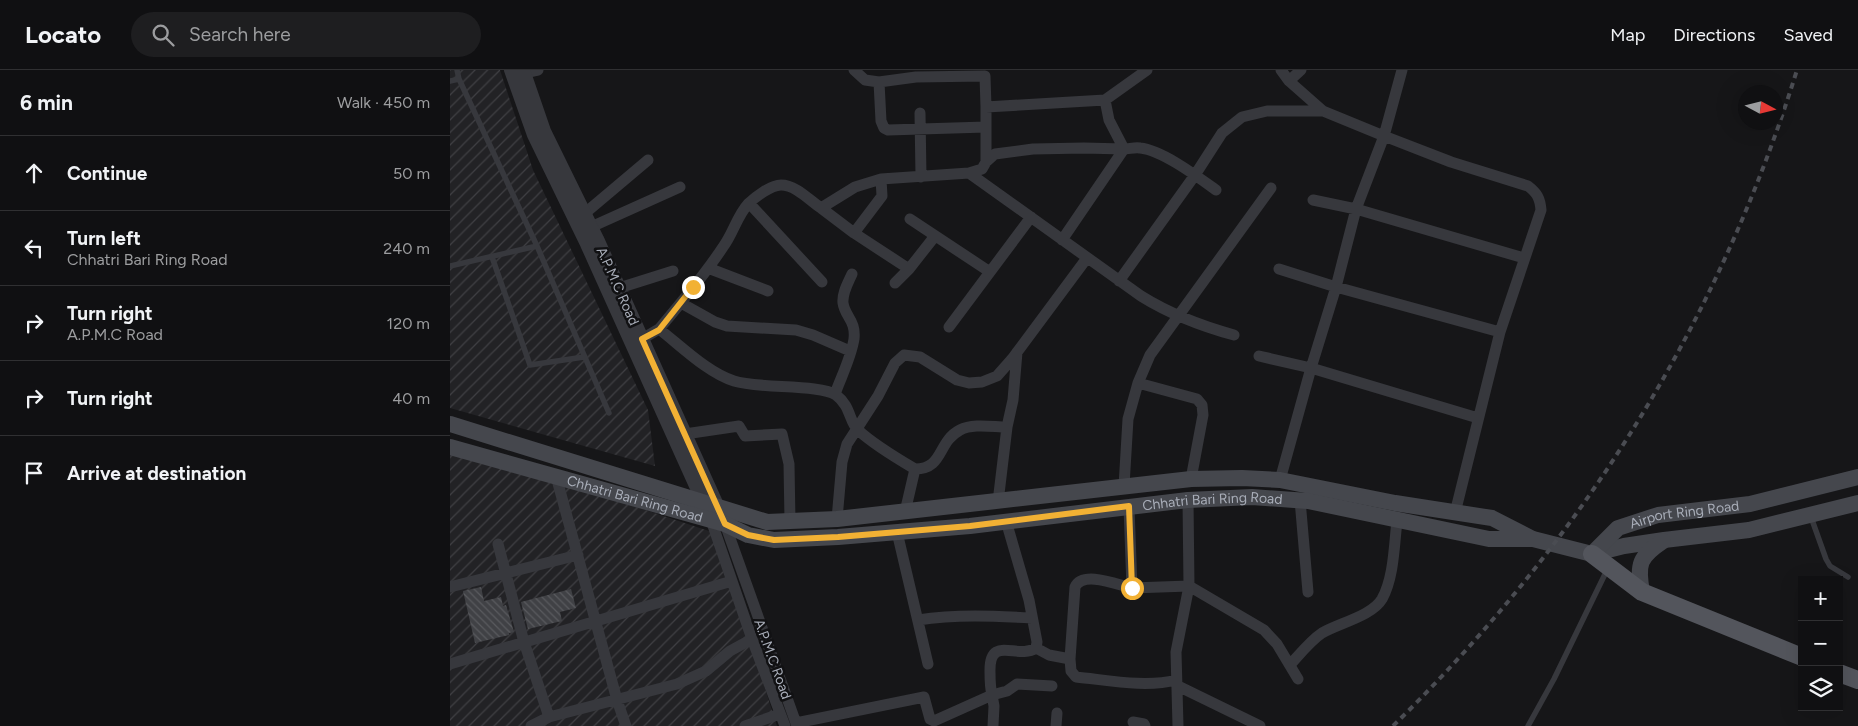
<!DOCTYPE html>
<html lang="en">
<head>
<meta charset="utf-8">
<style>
	body { margin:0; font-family:Figtree,sans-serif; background:#1e1e20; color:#f1f3f6 }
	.controls { position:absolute; right:15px; bottom:15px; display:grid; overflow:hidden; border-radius:0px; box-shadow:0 5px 20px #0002 }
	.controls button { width:45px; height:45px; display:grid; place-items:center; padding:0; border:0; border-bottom:1px solid #303032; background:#101012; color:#f1f3f6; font:25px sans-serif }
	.compass { position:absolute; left:1288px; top:15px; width:45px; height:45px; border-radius:50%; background:#101012; box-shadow:0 5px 20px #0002; rotate:97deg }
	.stop { position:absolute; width:15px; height:15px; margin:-11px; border:4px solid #f2b134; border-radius:50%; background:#fff }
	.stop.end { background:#f2b134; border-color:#fff; box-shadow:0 1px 5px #0008 }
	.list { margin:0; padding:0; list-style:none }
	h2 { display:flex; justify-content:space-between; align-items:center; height:65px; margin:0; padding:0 20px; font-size:21px }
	h2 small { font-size:16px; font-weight:400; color:#9c9d9f }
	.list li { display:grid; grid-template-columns:32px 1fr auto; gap:15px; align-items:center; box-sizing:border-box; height:75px; padding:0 20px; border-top:1px solid #303032 }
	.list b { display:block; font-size:19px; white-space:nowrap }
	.list p { margin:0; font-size:16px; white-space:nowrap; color:#9c9d9f }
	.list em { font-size:16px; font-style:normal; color:#9c9d9f }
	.icon { flex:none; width:28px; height:28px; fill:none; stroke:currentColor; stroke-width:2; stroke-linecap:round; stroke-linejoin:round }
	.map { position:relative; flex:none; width:1408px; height:656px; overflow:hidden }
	header { display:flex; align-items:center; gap:30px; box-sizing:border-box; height:70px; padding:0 25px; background:#101012; border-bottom:1px solid #303032 }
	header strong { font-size:24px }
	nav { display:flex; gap:28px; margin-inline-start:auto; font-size:18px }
	.search { width:350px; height:45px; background:#1e1e20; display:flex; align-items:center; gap:12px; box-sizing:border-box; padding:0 18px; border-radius:28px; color:#9c9d9f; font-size:19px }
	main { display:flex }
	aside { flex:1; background:#101012 }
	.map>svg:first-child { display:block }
	.industrial { fill:url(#industrial-furrows) }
	.building { fill:url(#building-back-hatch) }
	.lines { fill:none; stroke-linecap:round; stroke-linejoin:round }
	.service { stroke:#37383d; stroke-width:5.5 }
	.minor { stroke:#37383d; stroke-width:11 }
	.tertiary { stroke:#37383d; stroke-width:14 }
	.secondary { stroke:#45474d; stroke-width:16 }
	.primary { stroke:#53555c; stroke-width:18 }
	.rail { stroke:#4a4c52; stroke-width:4; stroke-dasharray:6 5; stroke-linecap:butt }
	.route { stroke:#f2b134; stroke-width:6 }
	.labels { text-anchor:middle; stroke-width:5; stroke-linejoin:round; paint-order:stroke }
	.street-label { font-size:14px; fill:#a8adb8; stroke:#111113 }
</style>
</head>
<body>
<header>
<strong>Locato</strong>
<div class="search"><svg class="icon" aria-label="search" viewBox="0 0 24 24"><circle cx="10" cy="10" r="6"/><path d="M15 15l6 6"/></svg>Search here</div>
<nav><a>Map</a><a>Directions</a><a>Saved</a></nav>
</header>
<main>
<aside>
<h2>6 min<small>Walk · 450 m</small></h2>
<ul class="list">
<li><svg class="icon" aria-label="ahead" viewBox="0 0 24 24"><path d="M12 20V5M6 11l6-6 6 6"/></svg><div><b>Continue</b></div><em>50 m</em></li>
<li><svg class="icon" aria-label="left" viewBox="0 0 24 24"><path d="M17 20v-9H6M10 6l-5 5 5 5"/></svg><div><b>Turn left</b><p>Chhatri Bari Ring Road</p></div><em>240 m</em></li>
<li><svg class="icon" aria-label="right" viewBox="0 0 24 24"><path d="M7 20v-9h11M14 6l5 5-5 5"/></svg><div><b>Turn right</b><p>A.P.M.C Road</p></div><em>120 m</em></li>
<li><svg class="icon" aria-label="right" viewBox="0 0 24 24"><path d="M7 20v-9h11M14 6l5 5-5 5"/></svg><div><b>Turn right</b></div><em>40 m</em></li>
<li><svg class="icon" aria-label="arrive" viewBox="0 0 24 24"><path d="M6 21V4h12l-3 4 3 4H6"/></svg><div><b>Arrive at destination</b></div></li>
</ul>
</aside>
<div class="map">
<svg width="1408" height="656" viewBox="0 0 1408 656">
	<defs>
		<pattern id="industrial-furrows" width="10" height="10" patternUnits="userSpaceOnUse" patternTransform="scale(1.25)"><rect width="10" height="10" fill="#222225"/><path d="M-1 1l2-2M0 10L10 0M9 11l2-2" fill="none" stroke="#3f3f43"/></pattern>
		<pattern id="building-back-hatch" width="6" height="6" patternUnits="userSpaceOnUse" patternTransform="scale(1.25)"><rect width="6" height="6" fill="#404145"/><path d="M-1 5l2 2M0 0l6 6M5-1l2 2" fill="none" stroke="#595a5e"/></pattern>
	</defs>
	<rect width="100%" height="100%" fill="#161618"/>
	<path class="industrial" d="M0,0H50L83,100L198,340L205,396L0,338Z
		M0,381L129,418L265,463L327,656H0Z"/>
	<path class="building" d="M31,517L34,531L51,527L53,536L56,535L64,562L59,563V565L25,573L13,521Z
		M121,519L126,538L110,542L112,551L78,559L71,532Z"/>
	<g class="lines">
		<path class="service" d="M7,0L9,9L87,176L159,343
			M0,11L9,9
			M42,187L80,295L134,287
			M0,196L87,176
			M1361,447L1376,489L1380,496L1398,507
			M1078,656L1104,609L1157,500"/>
		<path class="minor" d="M404,0L415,10L429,12L466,7L535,6L536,37L655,30
			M697,0L655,30L659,50L674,79C679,79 685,77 690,78C712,80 748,107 766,120
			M831,0L839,11L873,41
			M74,3L88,0
			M839,11L851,0
			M429,12L431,51L434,58L438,60L536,57
			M470,43L471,107
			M536,92V37
			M519,103L691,226C720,244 751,256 784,265
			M863,130L906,139L1074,188
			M299,133L372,212
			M371,138L404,163L459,199
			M134,144L198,90
			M460,149L540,202
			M141,157L230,117
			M404,163L432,126L431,109
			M612,170L674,79
			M258,198L318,221
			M829,199L886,217L1050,262
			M669,211L745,105L772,63L792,47L817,41H873L934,66L1001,92L1078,116C1087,123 1090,128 1091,140L1050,262L1005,443
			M445,213L459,199L485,166
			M169,218L223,201
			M231,233L265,252L277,256L346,260L363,265L400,281
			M499,257L581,147
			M209,259C231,233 254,206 273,177C283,164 287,146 298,134C305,127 321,115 331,115C346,115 359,130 371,138L405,117L431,109L519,103L532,99L536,92L545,84L583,79L634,78L674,79
			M192,269L209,259C231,276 258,303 284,311C309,319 370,314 386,325C401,336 399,352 408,360C423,374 448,389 465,399
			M809,286L861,298L1028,348
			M688,313L747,329L752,335L753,345L741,409
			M385,324C391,307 401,288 404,269C406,250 395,247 393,233C392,223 398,213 402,204
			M235,364L289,356L295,366L332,364L339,394L340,451
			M106,406L167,630L176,656
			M830,410L861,298L886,217L906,139L934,66L952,0
			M674,416L678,349L688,313L700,285L821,118
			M850,430L858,522
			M548,432L557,357L563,330L567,282
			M679,437L682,518L739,516L814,560L827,574L848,609
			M455,442L465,399C494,399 487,372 510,360C523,353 543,357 557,357
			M387,449L392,392L397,374L428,326L445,293L454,285L470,287L507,310L519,313L532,312L547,306L562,289L637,188
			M261,450L302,569L335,656
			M275,454L347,656
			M447,462L478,594
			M48,474L74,572L99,647
			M0,517L128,485
			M468,550C506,544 544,546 582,548
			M586,578L599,585L620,589L621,601L626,607C657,610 696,618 726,610
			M620,589L625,517C633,500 668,515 682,518
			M0,594L282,511
			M840,595C850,584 860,571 872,563C889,553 922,546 932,529C944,507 944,476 947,451
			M728,616L810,656
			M683,652L694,654L695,656
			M346,653L474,627L480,649L484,651L542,625C540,617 540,610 540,602C539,564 567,590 586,578L587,572L579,530L556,451
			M81,656L99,647L227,614L256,601L280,581L302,569
			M295,656L330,644
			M543,656L544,636L542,625L557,621L567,614L602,616
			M606,656L607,643
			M728,656L726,582L739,516L738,430"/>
		<path class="tertiary" d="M61,0L84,65L137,174L256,438
			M73,0L94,61L147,169L271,444"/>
		<g class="secondary">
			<path d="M0,354L317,452L387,449L741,409L792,408L830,410L945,433L1042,448L1081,468"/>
			<path id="s1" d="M0,377L261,450L275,454L298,465L324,470L388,467L520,456L738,430L802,427L858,431L1039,469H1083L1142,484L1174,476L1214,470L1299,460L1408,433"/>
			<path id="s2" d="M1142,484L1168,458L1208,445L1300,434L1408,407"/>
			<path d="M1192,522C1187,494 1189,487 1213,471"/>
		</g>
		<path class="primary" d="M1142,484L1192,522L1352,587
			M1389,603L1408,610"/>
		<path class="rail" d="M943,656C1132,471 1268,254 1347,0"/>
	</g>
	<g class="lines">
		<path class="route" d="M243,217L209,260L192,269L275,454L298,465L324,470L388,467L520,456L679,436L682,518"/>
	</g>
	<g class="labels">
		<g class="street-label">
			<text transform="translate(168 216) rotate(66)" y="5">A.P.M.C Road</text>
			<text dy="5" stroke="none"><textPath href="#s1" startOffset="192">Chhatri Bari Ring Road</textPath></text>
			<text dy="5" stroke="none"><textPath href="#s1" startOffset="778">Chhatri Bari Ring Road</textPath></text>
			<text dy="5" stroke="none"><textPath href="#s2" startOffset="105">Airport Ring Road</textPath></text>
			<text transform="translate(323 589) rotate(70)" y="5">A.P.M.C Road</text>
		</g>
	</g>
</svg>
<div class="controls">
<button>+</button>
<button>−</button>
<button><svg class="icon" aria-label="layers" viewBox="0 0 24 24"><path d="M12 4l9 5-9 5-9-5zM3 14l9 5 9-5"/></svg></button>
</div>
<svg class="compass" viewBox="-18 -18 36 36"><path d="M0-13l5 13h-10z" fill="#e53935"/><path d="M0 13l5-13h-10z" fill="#9c9d9f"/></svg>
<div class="stop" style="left:682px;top:518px"></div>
<div class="stop end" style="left:243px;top:217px"></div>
</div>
</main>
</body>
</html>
